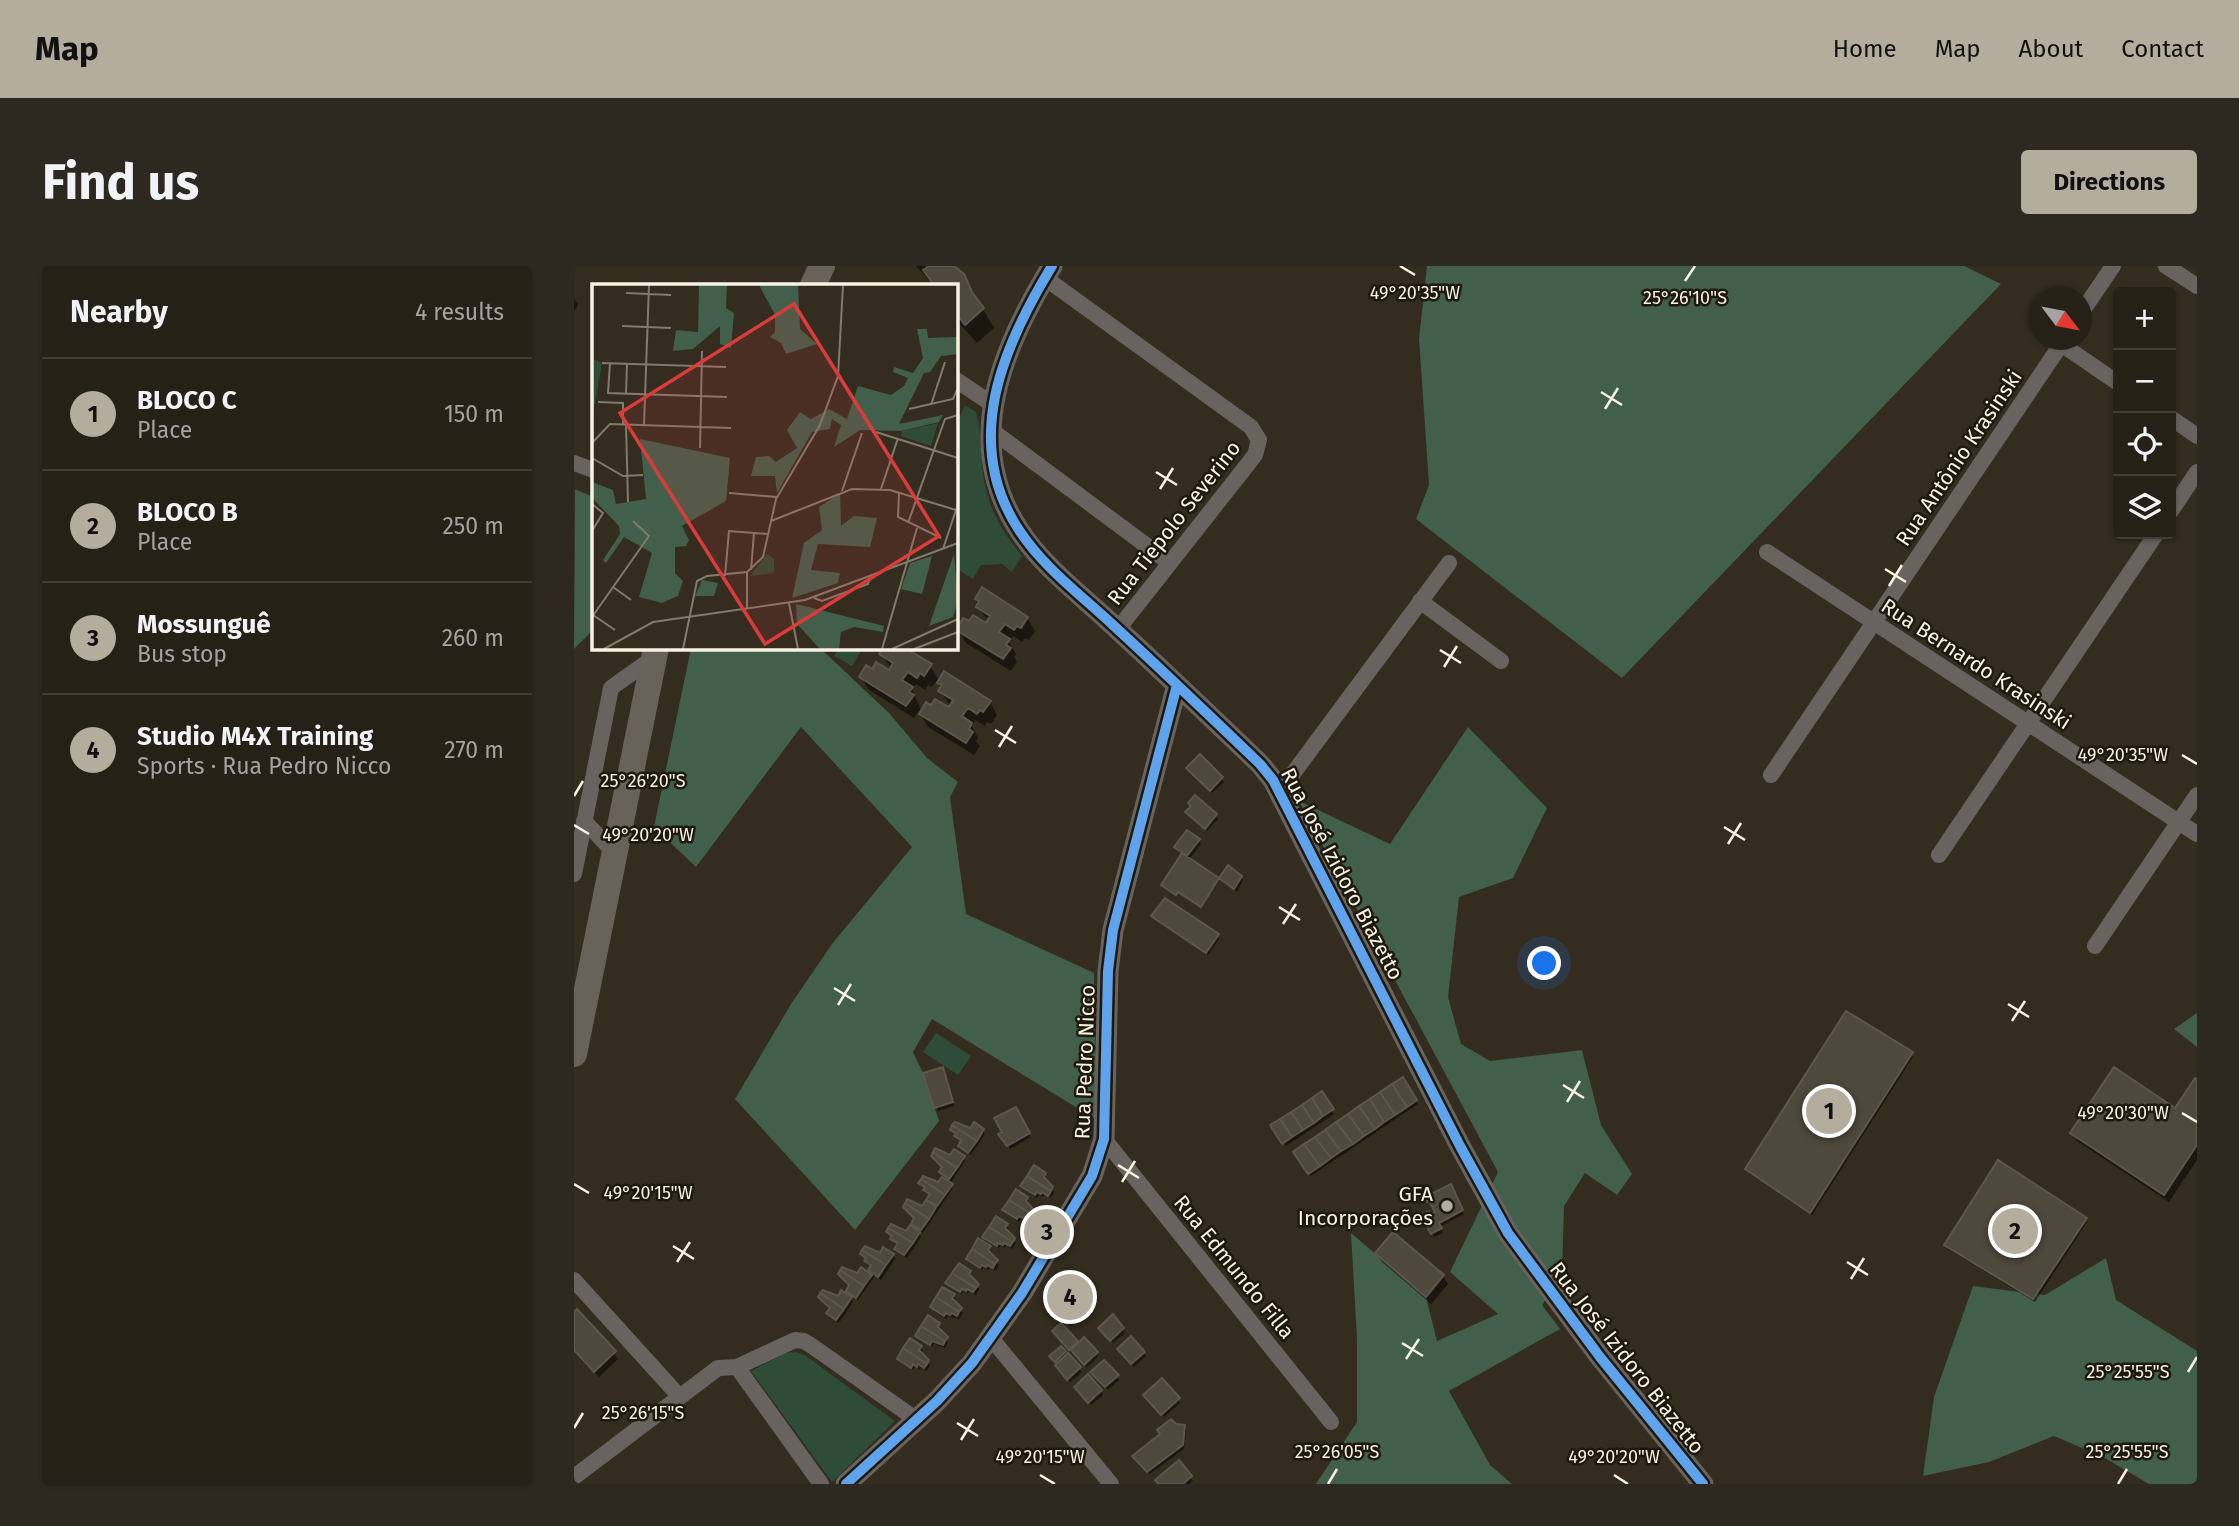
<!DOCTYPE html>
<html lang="en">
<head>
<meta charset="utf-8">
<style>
	body { margin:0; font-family:"Fira Sans",sans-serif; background:#2e2920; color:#f1f3f6 }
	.controls { position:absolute; right:21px; top:21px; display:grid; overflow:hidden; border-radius:7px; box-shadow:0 2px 5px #0004 }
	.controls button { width:63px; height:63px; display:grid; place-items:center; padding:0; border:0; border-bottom:2px solid #423e36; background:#262117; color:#f1f3f6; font:35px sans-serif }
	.compass { position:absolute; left:1455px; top:21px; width:63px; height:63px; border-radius:50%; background:#262117; box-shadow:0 2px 5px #0004; rotate:122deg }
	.you { position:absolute; left:971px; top:698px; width:24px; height:24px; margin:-18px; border:5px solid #fff; border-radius:50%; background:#1a73e8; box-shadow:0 0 0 10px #1a73e833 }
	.badge { display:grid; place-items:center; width:46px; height:46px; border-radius:50%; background:#b4ad9e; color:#111; font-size:23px; font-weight:700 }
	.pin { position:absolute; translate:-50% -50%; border:4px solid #fff; box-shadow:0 2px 7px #0006 }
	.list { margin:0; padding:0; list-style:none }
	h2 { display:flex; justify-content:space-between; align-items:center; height:91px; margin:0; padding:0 28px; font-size:30px }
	h2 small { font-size:23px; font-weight:400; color:#a4a3a1 }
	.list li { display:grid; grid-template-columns:46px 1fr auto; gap:21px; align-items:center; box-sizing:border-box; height:112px; padding:0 28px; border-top:2px solid #423e36 }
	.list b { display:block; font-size:26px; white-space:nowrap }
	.list p { margin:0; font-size:23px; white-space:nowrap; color:#a4a3a1 }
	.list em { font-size:23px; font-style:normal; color:#a4a3a1 }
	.icon { flex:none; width:38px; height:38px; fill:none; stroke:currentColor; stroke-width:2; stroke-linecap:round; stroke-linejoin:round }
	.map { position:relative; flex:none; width:1623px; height:1218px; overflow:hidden; border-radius:7px }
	header { display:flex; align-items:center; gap:42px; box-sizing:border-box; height:98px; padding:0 35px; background:#b4ad9e; color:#111 }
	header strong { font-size:33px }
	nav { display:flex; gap:38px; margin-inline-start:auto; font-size:24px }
	.intro { display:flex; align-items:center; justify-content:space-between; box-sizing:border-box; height:168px; padding:0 42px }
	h1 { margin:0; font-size:49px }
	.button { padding:18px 32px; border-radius:7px; background:#b4ad9e; color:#111; font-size:24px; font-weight:700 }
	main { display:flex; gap:42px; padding:0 42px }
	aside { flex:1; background:#262117; border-radius:7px; box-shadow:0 2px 5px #0004 }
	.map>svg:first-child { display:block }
	.green { fill:#2e4c38 }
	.forest { fill:#415f4a }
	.shadow { fill:#0007 }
	.building { fill:#4f483c; stroke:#5d564c; stroke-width:2 }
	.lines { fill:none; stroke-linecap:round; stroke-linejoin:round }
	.minor { stroke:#696360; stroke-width:16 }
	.tertiary { stroke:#696360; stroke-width:21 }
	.primary { stroke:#69625b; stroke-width:26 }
	.cycleway-casing { stroke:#1e190e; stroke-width:15 }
	.cycleway { stroke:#60a3ed; stroke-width:10 }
	.ticks { fill:none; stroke:#f9f2e3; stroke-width:2.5 }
	.poi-dot { fill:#b4ad9e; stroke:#1e190e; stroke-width:2.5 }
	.labels { text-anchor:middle; stroke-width:5; stroke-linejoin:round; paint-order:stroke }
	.street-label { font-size:21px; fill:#f9f2e3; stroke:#1e190e }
	.poi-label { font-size:21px; fill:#f9f2e3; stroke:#1e190e; text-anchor:end }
	.inset-road { fill:none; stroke:#827b6d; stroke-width:2 }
	.view { fill:#da3c3b; fill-opacity:0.15; stroke:#da3c3b; stroke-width:3.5 }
	.inset-edge { fill:none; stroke:#f9f2e3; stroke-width:3.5 }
	.ticks-label { font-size:18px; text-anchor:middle; fill:#f9f2e3; stroke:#1e190e; stroke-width:5; stroke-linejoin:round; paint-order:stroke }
</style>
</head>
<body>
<header>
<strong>Map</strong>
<nav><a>Home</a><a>Map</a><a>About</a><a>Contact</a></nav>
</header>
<div class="intro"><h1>Find us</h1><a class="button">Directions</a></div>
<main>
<aside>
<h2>Nearby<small>4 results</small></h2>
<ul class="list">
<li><span class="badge">1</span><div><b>BLOCO C</b><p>Place</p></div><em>150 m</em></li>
<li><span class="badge">2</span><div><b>BLOCO B</b><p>Place</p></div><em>250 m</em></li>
<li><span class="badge">3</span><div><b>Mossunguê</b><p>Bus stop</p></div><em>260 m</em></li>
<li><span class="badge">4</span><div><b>Studio M4X Training</b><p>Sports · Rua Pedro Nicco</p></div><em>270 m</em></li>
</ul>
</aside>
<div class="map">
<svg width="1623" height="1218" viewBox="0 0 1623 1218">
	<rect width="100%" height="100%" fill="#332c1f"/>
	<path class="green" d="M391,139L402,146C408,165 406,186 409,206C412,238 428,266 448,290L438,306L428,298L407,299L399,313L382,302V159Z
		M265,382H289L278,400L260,390Z
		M362,767L397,790L384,809L349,786Z
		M223,1086L232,1090L321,1155L258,1216L177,1105L212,1087Z"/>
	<path class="forest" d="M853,0H1390L1427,18L1048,412L842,253L855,219L845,73Z
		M1,223L19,231V364L0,383Z
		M117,382H246L315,447L353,492L384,516L376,531L392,648L520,707L523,854L358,753L339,786L349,807L365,855L281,964L161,833L217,738L258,678L338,581L227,461L122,601L80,561Z
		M894,461L973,542L939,612L885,631L874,731L887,778L916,795L1008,784L1027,859L1058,908L1043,929L1011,907L990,940L988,1008L968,1039L986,1063L875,1125L916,1199L938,1218H742L783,1156V1073L777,967L852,1031L863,1075L924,1048L876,1006L924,906L725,535L816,578Z
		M1623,747V781L1600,763Z
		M1532,992L1542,1034L1623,1085V1218H1575L1529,1191L1480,1170L1415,1196L1349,1210L1360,1131L1399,1020L1471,1029Z"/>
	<path class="shadow" d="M342,0H377L389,9L420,62L403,77L382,54V19H359Z
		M0,32L4,39L0,46Z
		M382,321L385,328L382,334Z
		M403,333L453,352L461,365L455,374L451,372L448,376L439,370L435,376L442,388L440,391L443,396L437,405L392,377L384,364L413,359L415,356L404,341L406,338Z
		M307,382H327L356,400L364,413L358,421L354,419L351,424L342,418L338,423L348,446L375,443L377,440L366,425L368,422L365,417L416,436L423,449L417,458L413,456L411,460L401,454L398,460L404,472L402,475L406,480L400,489L354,461L345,445L340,452L295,424L287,411L298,405L316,407L318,403L307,388L309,386Z
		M617,506L647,512L650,516L638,527Z
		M621,532L644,553L633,565L613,547Z
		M624,574L627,578L615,594L645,614L628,641L605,626L603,629L590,620L609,589L602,581Z
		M667,611L669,614L663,626L647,612Z
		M579,650L643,669L645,673L634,689Z
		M1337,788L1339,791L1238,949L1175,907L1173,903Z
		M370,807L380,840L364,845L352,809Z
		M828,813L844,838L737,910L721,887Z
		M1623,815V894L1595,936L1503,875L1499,867L1602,844Z
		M747,828L760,848L712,880L698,860Z
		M441,844L457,871L436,883L427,868L430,867Z
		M378,864L409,865L411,868L397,889L388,884L386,880L388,876Z
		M377,891H389L391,895L376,918L379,922L349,967L342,962L347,971L333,992L324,986L322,983L325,979L314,966L344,967L339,958L357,930L346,917L365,918L370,911L367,906Z
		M471,909L473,912L471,915L480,926L477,932L471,928L469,931L465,928L463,932L451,924L448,920Z
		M876,921L890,948L866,961L869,967L860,971L848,950L856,951L863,947L853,932Z
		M453,933L455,936L453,939L462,950L459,956L453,952L451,955L447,952L445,956L433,948L430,944Z
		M1511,953L1513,956L1461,1036L1374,983L1372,979Z
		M433,960L435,963L433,966L442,977L438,983L432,979L431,982L427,979L425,982L412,975L410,971Z
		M415,982L418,985L416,988L425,999L422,1005L416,1001L414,1004L410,1001L408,1004L396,997L394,993Z
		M288,988L319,989L321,993L307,1014L301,1010L284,1034L276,1029L274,1025L277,1020L266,1008H293L298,1001Z
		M803,988L869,1010L874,1018L857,1038L808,996Z
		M396,1006L398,1009L397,1012L405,1023L402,1029L396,1025L394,1028L390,1025L388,1028L376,1021L373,1017Z
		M495,1014L518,1042L496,1060L479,1039Z
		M379,1030L381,1033L380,1036L389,1047L385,1053L374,1050L372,1053L360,1045L358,1041Z
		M264,1032H277L279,1036L265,1057L256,1051L254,1047L257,1043L248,1035Z
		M3,1045L44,1093L25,1111L0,1085V1048Z
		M538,1051L551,1067L539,1077L528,1065Z
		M365,1058L367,1062L365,1065L374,1076L371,1082L360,1078L358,1081L346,1074L343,1070Z
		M482,1069L502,1076L504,1080L522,1087L524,1091L513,1101Z
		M347,1081L349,1085L347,1088L356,1099L353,1105L347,1101L345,1104L341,1101L339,1104L327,1096L325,1093Z
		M490,1087L508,1106L496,1116L479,1094Z
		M547,1087H570L572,1090L560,1101Z
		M521,1110H543L545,1114L534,1124Z
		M504,1125H527L529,1129L517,1139Z
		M573,1133H604L606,1137L590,1151Z
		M601,1159L610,1161L612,1165L610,1183L576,1208L562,1194Z
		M604,1197L619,1215L615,1218H586Z"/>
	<path class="building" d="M355,0H380L390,8L398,26L410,42L391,59L382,47V19H360L349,4Z
		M408,321L454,351L447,362L443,360L440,364L431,358L425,366L436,373L432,379L437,382L429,393L382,364L389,352L395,355L399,349L412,357L416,350L402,341L405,335L401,333Z
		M306,382H331L358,398L350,410L346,407L343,412L334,406L328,414L339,421L335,426L340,429L332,440L285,411L292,399L298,403L302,396L315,404L319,397L305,388L309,383Z
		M370,405L417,435L409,446L406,444L403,448L394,442L388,450L398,457L395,463L399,466L392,477L345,448L352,436L357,439L361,433L375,441L379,434L364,425L368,419L363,417Z
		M626,488L649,511L636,525L612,502Z
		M621,529L643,548L631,563L611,546L617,540L614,537Z
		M613,564L626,573L613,590L600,581Z
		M608,587L645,612L627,641L604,626L602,629L587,619Z
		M654,599L668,610L660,623L645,612Z
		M591,632L645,668L632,687L577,650Z
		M1272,745L1339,786L1236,947L1171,903Z
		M369,801L379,836L360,842L349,807Z
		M1540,801L1601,842L1621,812L1623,813V879L1590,929L1496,867Z
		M829,811L843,834L833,841L818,818Z
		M818,818L833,841L821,849L806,826Z
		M748,825L760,843L749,850L738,832Z
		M806,826L821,849L810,856L796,833Z
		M738,832L749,850L740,857L728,839Z
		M796,833L810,856L801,863L785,840Z
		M728,839L740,857L729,864L717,846Z
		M785,840L801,863L790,870L774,848Z
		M442,841L456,867L433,880L424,868L428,866L420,852Z
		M717,846L729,864L718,871L706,853Z
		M774,848L790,870L779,878L762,856Z
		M706,853L718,871L708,878L696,859Z
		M381,856L396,862L400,856L410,863L403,875L378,859Z
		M762,856L779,878L767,885L751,864Z
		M378,859L403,875L394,887L384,880L387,874L380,870L382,867L376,864Z
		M751,864L767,885L757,892L741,871Z
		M741,871L757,892L746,900L730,878Z
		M730,878L746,900L734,908L719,886Z
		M361,882L376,889L380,883L391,890L383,902L359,886Z
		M359,886L383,902L375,913L365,906L368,901L357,890Z
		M1424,894L1513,952L1459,1033L1370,979Z
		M460,899L472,907L470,911L479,921L477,925L453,910Z
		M349,910L364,916L368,911L379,918L371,929L347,913Z
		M453,910L477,925L474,930L468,926L467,928L463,926L461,929L446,920Z
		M347,913L371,929L363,940L352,934L356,928L349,924L351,921L344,917Z
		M877,918L889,944L865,957L868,962L857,968L846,949L855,945L857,949L861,946L855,935L853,936L851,931Z
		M442,923L454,931L452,935L461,945L459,949L435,934Z
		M333,933L348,940L352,934L362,941L355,953L331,937Z
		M435,934L459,949L456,953L450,950L449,952L445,950L443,953L428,944Z
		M331,937L355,953L347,964L337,958L340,952L329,941Z
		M422,950L434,958L431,962L441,972L439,976L415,961Z
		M317,958L332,965L336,959L346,966L339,977L314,962Z
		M415,961L439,976L436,980L430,977L429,979L424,977L423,980L408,971Z
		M314,962L339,977L330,989L320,983L324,977L316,973L318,970L312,966Z
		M819,966L870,1009L852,1031L801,987Z
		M404,972L417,980L414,984L424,994L421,998L398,983Z
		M291,980L306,987L309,981L320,988L312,999L288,984Z
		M398,983L421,998L419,1002L413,999L412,1001L408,999L406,1002L392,993Z
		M288,984L312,999L304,1011L294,1004L297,999L290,995L292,992L286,988Z
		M385,997L397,1005L395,1008L405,1018L402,1022L378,1007Z
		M268,1001L283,1007L287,1001L298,1009L290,1020L266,1004Z
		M266,1004L290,1020L282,1032L272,1025L275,1019L264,1008Z
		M378,1007L402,1022L399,1026L393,1023L392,1025L388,1023L386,1026L371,1017Z
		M496,1012L517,1037L493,1058L474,1035L485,1026L482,1023Z
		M368,1021L381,1028L378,1032L388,1042L385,1046L362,1031Z
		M249,1024L264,1030L267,1024L278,1031L270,1043L246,1027Z
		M246,1027L270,1043L262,1054L252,1047L256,1042L244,1031Z
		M362,1031L385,1046L383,1050L378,1047L376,1049L372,1047L370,1050L356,1041Z
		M3,1043L42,1085L20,1106L0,1084V1046Z
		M539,1048L550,1062L536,1075L524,1062Z
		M354,1049L366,1057L364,1061L374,1071L371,1075L347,1060Z
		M487,1057L504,1075L495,1084L478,1065Z
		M347,1060L371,1075L369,1079L358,1075L356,1079L341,1070Z
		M557,1070L571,1086L557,1098L543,1083Z
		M510,1071L524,1086L510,1099L497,1084Z
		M336,1072L348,1080L345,1084L355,1094L353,1098L329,1082Z
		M487,1080L492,1085L481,1096L475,1090Z
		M329,1082L353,1098L350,1102L344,1098L343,1101L339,1098L337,1102L323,1093Z
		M494,1087L507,1101L493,1114L481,1099Z
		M530,1094L545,1109L531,1121L516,1106Z
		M514,1108L528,1124L514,1137L500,1121Z
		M588,1112L606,1132L587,1149L569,1129Z
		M597,1153L602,1158L611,1159L609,1179L573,1206L558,1190L586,1168L583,1164Z
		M605,1194L618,1210L609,1218H585L581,1214Z"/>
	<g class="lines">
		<path class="minor" d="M1592,0L1623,20
			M471,12L677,161L685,174L681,189L544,363
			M1507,47L1539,0
			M1487,78L1544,117
			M382,114L418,138
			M1597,152L1623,170
			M417,164L596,297
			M0,197L19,204
			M1597,245L1623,206
			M1193,286L1623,568
			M846,335L927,395
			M1197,509L1490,74
			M706,525L875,297
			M10,555L40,586
			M1365,589L1582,268
			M0,608L37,422L79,392
			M1521,680L1623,529
			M530,873L757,1156
			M0,1014L106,1131
			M417,1072L537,1218
			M163,1101L247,1218
			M0,1211L144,1102L163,1101L221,1074L230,1075L238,1080L343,1154"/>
		<path class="tertiary" d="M478,0C429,80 387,176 445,264C469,301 507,329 539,359C588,404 637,451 686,498L699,514L886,880L934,967L1026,1091L1129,1218
			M272,1218L363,1135L398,1097L448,1027L518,910L530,873L534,705L539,664L603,419"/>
		<path class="primary" d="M239,19L248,0
			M0,788L82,382"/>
		<defs>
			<path id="cycleway" d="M478,0C429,80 387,176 445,264C469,301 507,329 539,359C588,404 637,451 686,498L699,514L886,880L934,967L1026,1091L1129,1218
				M272,1218L363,1135L398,1097L448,1027L518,910L530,873L534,705L539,664L603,419"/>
		</defs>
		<use href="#cycleway" class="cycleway-casing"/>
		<use href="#cycleway" class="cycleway"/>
	</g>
	<path class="ticks" d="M826,0L841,9M1111,15L1121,0M1027,126L1048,139M1031,143L1044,122M582,206L603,219M586,223L599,202M1311,303L1332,316M1315,320L1328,299M866,384L887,397M870,401L883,380M421,464L442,477M425,481L438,460M1608,489L1623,498M0,530L9,515M0,559L15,568M1150,561L1171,574M1154,578L1167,557M705,641L726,654M709,658L722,638M260,722L281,735M1434,738L1455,751M264,739L277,718M1438,755L1451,735M989,819L1010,832M993,836L1006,815M1608,847L1623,856M544,899L565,912M548,916L561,895M0,918L15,927M99,980L120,993M103,996L116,976M1273,996L1294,1009M1277,1013L1290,992M828,1077L849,1090M832,1093L845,1073M1614,1106L1623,1091M383,1157L404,1170M0,1162L9,1147M387,1174L400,1153M466,1209L481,1218M1040,1209L1054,1218M754,1218L763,1203M1544,1218L1553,1203"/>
	<circle class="poi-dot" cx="873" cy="940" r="7"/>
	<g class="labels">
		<g class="street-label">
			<text transform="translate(1385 192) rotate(-56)" y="7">Rua Antônio Krasinski</text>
			<text transform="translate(600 257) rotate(-52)" y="7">Rua Tiepolo Severino</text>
			<text transform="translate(1402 398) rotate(33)" y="7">Rua Bernardo Krasinski</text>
			<text transform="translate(768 608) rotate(62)" y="7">Rua José Izidoro Biazetto</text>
			<text transform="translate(511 796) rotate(-88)" y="7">Rua Pedro Nicco</text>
			<text transform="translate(660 1001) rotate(51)" y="7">Rua Edmundo Filla</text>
			<text transform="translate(1053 1092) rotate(52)" y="7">Rua José Izidoro Biazetto</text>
		</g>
		<g class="poi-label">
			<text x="859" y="935">GFA<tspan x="859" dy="24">Incorporações</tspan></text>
		</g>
	</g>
	<g transform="translate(18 18)">
		<rect width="366" height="366" fill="#332c1f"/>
		<path d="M0,75L10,79L0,137ZM346,139L339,162L309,152L310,147ZM175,270L182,275V289L158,292Z" fill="#2e4c38"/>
		<path d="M107,1H135L134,24L142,29L139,64L128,60V42L101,65L81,67L84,46L106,48ZM167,1H206L208,45L225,60L194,70L189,59L178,53L183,48V31ZM325,45H335L336,54L366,53V70L349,72L338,88L332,89L307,140L351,131L347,138L309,147L268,146L242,163L249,141L240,135L238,145L220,148L185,209L183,192H159L164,173L177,172L184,178L205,164L195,146L208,128L219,135L237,125L255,135L266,102L299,111L312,102L316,94L301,88L302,83L321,89L331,74ZM48,155L138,174L134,217L90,242L97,256L94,262L83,263V289L91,297L86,312L70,319L47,313L60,269L32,253L14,279L11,276L28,250L27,242L0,214V198L21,206L24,220L54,215ZM248,209L249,242L262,232L285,234L278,263L226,260L219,286L248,289L246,299L200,314L212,259L230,246L227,223ZM362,270L366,317L361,333L337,342ZM340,272L330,310L309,305L318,279ZM110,296L126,299L122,312H103ZM204,320L292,342L291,348L262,343L249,348L247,365H228L205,340Z" fill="#415f4a"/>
		<path class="inset-road" d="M34,9L79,11M30,42L79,44M10,79L134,83M18,79L16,109L135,113M34,109L35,79M6,118L31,119V140M339,121L353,78M317,125L361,115L366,104M34,141L36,218M52,141L57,1M284,148L366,174M0,159L18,140L139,144M108,164L110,67M0,174L31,192L51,191M289,205L306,154M250,207L270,149M307,208L306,233L349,254M137,209L185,213M0,220L11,229L0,247M179,237L260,205L298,206L364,226M316,239L353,135L366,131M351,265L366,220M159,286L162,249M133,292L137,247L176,250M21,303L39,316M222,314L230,317L276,300L278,293M197,319L206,365M155,324V288M1,331L23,346M0,333L57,252L41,237M12,365L61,338L213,316L366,259M91,365L105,297L115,292L155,288L171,273L184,215L228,141L246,92L251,1M290,365L325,244M300,365L366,335M322,365L366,348"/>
		<path class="view" d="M202,20L347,252L173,360L28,129Z"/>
		<rect width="366" height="366" class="inset-edge"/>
	</g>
	<g class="ticks-label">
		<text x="841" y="33">49°20'35"W</text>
		<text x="1111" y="38">25°26'10"S</text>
		<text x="1549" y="495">49°20'35"W</text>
		<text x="69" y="521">25°26'20"S</text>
		<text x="74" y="575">49°20'20"W</text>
		<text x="1549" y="853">49°20'30"W</text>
		<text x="74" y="933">49°20'15"W</text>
		<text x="1554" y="1112">25°25'55"S</text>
		<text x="69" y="1153">25°26'15"S</text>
		<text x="763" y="1192">25°26'05"S</text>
		<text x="1553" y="1192">25°25'55"S</text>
		<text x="466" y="1197">49°20'15"W</text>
		<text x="1040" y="1197">49°20'20"W</text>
	</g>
</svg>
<div class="controls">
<button>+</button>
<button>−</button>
<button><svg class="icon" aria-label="locate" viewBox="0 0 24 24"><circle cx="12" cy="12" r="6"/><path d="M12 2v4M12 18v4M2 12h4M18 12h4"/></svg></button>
<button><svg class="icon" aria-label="layers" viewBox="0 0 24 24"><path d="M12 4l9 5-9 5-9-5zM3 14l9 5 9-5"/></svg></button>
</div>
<svg class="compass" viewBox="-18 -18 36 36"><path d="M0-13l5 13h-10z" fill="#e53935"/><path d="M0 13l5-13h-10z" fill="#a4a3a1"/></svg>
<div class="you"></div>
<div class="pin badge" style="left:1255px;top:845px">1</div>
<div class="pin badge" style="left:1441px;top:965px">2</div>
<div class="pin badge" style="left:473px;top:966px">3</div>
<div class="pin badge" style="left:496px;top:1031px">4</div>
</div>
</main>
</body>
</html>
